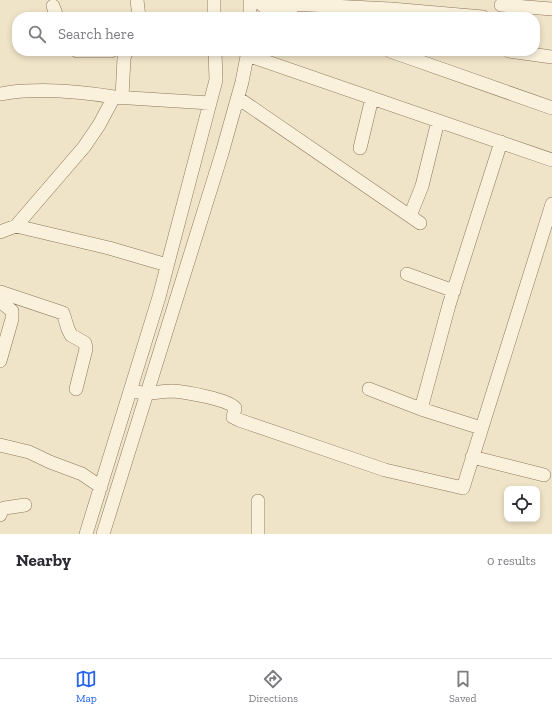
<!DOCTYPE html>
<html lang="en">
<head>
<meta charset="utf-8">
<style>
	body { margin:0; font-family:"Zilla Slab",serif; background:#f7f7f7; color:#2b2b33 }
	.controls { position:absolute; right:12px; bottom:12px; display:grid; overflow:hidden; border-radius:8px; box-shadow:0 2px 6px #0003 }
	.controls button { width:36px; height:36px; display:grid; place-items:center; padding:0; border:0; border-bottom:1px solid #e1e1e2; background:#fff; color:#2b2b33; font:20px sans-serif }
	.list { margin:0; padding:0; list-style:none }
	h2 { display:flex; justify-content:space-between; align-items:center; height:52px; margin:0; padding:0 16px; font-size:17px }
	h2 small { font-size:13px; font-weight:400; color:#7c7c81 }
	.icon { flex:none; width:22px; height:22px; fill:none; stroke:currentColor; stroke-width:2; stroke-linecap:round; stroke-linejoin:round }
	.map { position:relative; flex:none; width:552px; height:534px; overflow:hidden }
	.search { position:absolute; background:#fff; box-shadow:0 2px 6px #0003; left:12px; right:12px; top:12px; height:44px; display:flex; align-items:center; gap:10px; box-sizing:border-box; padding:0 14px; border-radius:16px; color:#7c7c81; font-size:15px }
	.sheet { height:124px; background:#fff }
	nav { display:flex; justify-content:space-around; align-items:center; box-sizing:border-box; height:56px; border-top:1px solid #e1e1e2; background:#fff; font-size:11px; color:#7c7c81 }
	nav a { display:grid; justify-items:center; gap:2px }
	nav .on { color:#2563eb }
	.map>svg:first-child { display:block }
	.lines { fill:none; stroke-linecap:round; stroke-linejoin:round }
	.minor-casing { stroke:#8d765c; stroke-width:14 }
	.minor { stroke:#faf1dc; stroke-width:13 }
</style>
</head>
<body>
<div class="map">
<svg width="552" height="534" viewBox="0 0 552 534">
	<rect width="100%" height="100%" fill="#f0e4c8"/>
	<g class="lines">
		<defs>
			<path id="minor" d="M137,0L139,17
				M214,0V17
				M250,0V17
				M250,2L391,9L483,17
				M501,5L552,9
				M53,6L57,17
				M263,6L294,17
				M77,51H111
				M390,51L552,108
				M509,51L552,57
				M247,55L552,160
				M0,94C8,93 16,91 24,91C54,89 85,92 114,97
				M122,97L124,58L127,51
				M238,98L420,223
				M360,148L372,98
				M410,216L422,186L438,121
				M16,226L109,248L167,265
				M0,232L16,226L84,147L99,125L114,97L210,103
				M407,274L454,291
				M0,292L63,313L68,329L71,335L85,343L86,349L76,389
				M0,301L12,311V319L0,361
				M369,389L421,409L481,428
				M130,391C135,391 140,393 145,393C155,393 164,391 173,391C185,392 228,399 235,408L233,417L239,420L385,470L463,488L552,204
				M421,409L449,305L501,142
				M0,445L29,452L50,462L82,474L101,487
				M472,457L544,475
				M258,501V534
				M0,515L2,509L5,508L25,505
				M86,534L159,297L216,80L215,51
				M103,534L222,153L242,82L248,51"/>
		</defs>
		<use href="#minor" class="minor-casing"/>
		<use href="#minor" class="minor"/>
	</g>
</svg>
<div class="controls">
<button><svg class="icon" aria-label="locate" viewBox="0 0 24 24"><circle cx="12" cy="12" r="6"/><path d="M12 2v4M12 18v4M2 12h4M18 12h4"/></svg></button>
</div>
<div class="search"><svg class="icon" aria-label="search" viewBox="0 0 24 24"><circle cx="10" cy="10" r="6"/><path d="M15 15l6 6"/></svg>Search here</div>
</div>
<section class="sheet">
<h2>Nearby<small>0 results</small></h2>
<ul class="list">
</ul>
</section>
<nav>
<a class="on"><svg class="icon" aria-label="map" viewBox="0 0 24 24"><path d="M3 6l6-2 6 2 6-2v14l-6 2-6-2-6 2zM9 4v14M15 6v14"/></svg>Map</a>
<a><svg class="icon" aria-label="directions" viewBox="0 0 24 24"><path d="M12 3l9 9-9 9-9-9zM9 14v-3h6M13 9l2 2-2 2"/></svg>Directions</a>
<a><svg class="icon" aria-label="saved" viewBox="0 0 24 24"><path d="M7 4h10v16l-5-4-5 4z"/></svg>Saved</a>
</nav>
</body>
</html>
